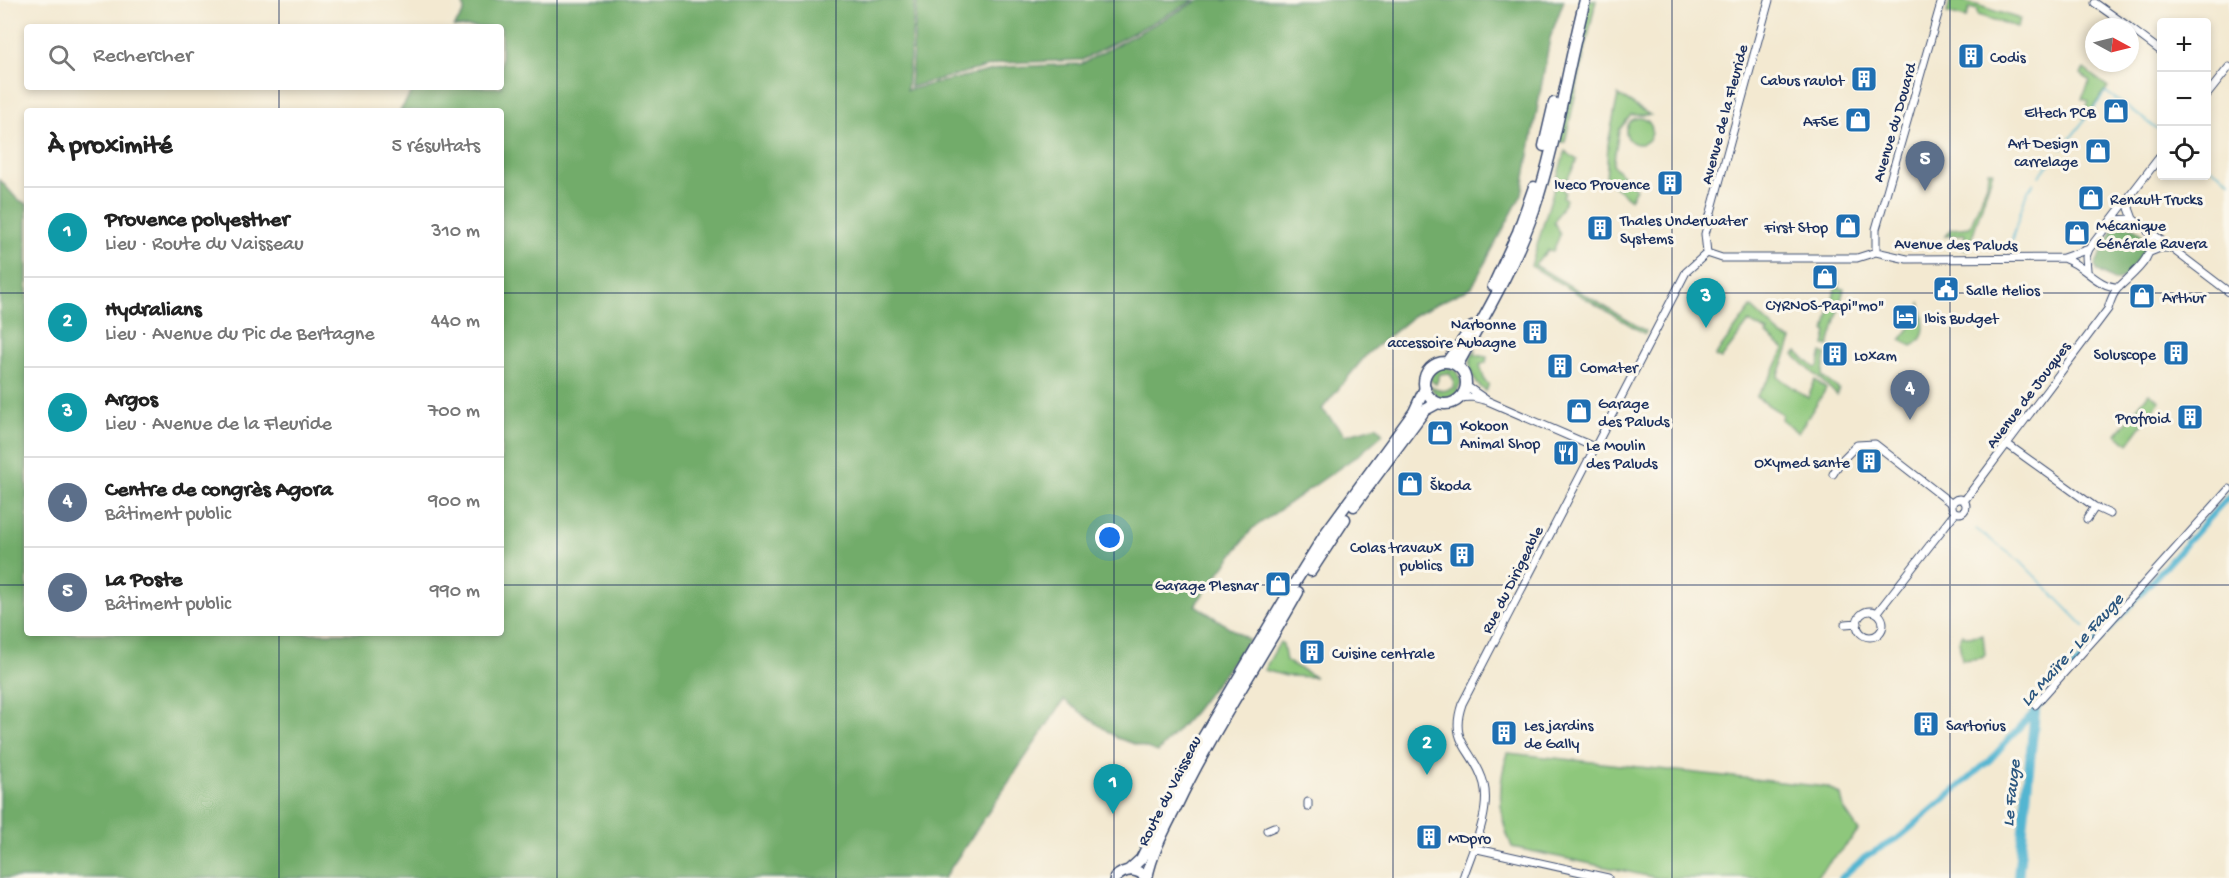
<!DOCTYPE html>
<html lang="fr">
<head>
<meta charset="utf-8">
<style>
	body { margin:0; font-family:"Gochi Hand",sans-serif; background:#f6f6f6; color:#222 }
	.controls { position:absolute; right:18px; top:18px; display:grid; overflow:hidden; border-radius:6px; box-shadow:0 3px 9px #0003 }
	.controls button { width:54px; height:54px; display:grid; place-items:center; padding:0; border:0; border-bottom:2px solid #e0e0e0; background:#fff; color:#222; font:30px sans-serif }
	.compass { position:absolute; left:2085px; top:18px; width:54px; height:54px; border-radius:50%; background:#fff; box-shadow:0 3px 9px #0003; rotate:97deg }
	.you { position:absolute; left:1110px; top:538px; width:21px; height:21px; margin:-15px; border:4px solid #fff; border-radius:50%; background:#1a73e8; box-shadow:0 0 0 9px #1a73e833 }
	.badge { display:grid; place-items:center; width:39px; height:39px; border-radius:50%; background:#1a73e8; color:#fff; font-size:20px; font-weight:700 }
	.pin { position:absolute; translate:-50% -50px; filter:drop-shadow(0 2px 3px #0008) }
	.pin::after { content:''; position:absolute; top:32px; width:21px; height:18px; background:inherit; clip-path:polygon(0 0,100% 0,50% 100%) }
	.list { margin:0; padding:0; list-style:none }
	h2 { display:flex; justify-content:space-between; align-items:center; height:78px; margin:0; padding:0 24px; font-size:26px }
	h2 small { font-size:20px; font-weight:400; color:#767676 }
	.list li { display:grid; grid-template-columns:39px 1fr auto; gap:18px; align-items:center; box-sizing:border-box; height:90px; padding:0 24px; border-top:2px solid #e0e0e0 }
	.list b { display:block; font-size:22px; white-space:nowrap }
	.list p { margin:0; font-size:20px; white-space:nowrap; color:#767676 }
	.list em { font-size:20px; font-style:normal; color:#767676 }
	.icon { flex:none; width:33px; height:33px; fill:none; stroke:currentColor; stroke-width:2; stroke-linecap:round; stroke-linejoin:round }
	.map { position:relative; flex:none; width:2229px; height:878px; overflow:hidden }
	.search { position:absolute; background:#fff; box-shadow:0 3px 9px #0003; left:24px; top:24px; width:480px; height:66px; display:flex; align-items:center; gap:15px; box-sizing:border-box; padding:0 21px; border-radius:6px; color:#767676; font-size:22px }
	.panel { position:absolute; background:#fff; box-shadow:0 3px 9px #0003; left:24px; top:108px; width:480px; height:528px; border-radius:6px }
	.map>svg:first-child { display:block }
	.green { fill:#8ec77b; stroke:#547b6c; stroke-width:1.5 }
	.forest { fill:#72ac6b; stroke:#466e64; stroke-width:1.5 }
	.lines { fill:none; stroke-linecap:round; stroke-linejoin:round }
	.stream { stroke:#52b5d1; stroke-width:1.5 }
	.canal { stroke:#52b5d1; stroke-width:6 }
	.river { stroke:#52b5d1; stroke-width:10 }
	.minor-casing { stroke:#3b4b6f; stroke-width:9 }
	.primary-casing { stroke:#3b4b6f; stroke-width:13 }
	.minor { stroke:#fff; stroke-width:7 }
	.primary { stroke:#fff; stroke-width:10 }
	.grid { fill:none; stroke:#1b2f5e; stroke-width:1.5; stroke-opacity:0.55 }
	.labels { text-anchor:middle; stroke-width:6; stroke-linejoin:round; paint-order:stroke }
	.poi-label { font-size:16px; fill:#1b2f5e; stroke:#fbf7ec; text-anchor:start }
	.street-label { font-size:16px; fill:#1b2f5e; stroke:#fbf7ec }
	.water-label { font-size:18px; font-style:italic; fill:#2c5780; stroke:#fbf7ec }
</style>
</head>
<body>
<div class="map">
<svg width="2229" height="878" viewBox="0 0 2229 878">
	<rect width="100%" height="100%" fill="#fbf7ec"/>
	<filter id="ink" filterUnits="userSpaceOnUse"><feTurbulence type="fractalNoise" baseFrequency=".0167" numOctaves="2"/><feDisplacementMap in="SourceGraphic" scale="12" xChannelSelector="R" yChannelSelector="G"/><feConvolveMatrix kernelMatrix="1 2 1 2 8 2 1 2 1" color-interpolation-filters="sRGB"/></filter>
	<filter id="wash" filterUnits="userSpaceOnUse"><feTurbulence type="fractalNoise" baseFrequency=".008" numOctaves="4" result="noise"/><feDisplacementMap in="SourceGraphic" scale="24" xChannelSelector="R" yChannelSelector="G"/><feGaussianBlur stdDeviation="1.35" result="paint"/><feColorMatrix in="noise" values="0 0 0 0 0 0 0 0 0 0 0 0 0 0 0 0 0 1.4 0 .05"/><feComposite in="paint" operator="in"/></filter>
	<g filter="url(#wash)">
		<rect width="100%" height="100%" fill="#f3e9d1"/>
		<path class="green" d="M1589,0H1596L1565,142H1559Z
			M1950,0H1961L2020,19L2017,27L1977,15V10L1970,8L1966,18L1947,13Z
			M2084,69L2108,87L2085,118L2083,117L2089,101L2082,99L2090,81L2081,74Z
			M1618,95L1650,115H1631L1619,130L1613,165L1636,189L1630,199L1606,180L1608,144Z
			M1626 131a13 13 0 1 1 26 0a13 13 0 1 1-26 0Z
			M1565,151L1577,160L1562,189L1565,192L1563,197L1566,199L1554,222L1560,235L1553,251L1548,250L1535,265L1646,331L1645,334L1531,266Z
			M1988,171H1993L1968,250L1963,249L1965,234L1945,236L1951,229L1970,227L1987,184Z
			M1837,281L1839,282V288L1844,289L1829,346L1824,345L1827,332L1825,331Z
			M1920,302C1923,319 1930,338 1912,346L1900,340L1920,315Z
			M1751,307L1782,336L1792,340L1778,377L1808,398L1815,380L1826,389L1798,433L1781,419L1782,414L1756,397L1772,374L1784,349L1766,334L1768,332L1749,322L1721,359L1715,356Z
			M1475,350V355L1487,357L1486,362L1480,365L1485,382L1489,384L1486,391C1472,383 1465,363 1475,350Z
			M1797,352L1815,368L1818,367L1822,353L1826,354L1822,377L1839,389L1837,395L1794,355Z
			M1444,366L1456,371L1461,382L1456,394L1443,398L1436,395L1430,386L1443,391L1453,388L1454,380L1449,373L1440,374L1436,384L1430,380L1436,368Z
			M2149,393L2160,401L2128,444L2117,434Z
			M1963,634L1965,636L1983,635L1985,655L1982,658L1962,660L1959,641Z
			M1280,642L1283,644L1286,661L1315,677L1286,676L1264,670Z
			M1508,753L1827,787L1841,795L1844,809L1859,831L1815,878H1657L1512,847C1498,816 1497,785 1508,753Z"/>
		<path class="forest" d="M463,0H915L907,90L1005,67L1081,64L1199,0H1564L1550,38L1522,194L1472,287L1416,314L1367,354L1322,409L1345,435L1377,426L1383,434L1361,453L1252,529L1195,605L1249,640L1194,712L1158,752L1117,738L1064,700L944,878H0V180L17,199L27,204V633H501V111H400L415,87H501V27H454L464,12Z
			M917,0H1195L1082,60L1002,63L910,87Z
			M2120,225C2133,225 2145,233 2147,246L2124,278L2115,281L2096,270L2095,265L2113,230Z"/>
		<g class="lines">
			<path class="stream" d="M2062,149L2106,92L2162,132
				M2206,164L2229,180
				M2039,176L2056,156
				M2009,249L2026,194L2034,183
				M2222,491L2229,483
				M1976,529L2021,562L2085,627
				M2033,703L2030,706L2035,711"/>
			<path class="canal" d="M1841,878L1865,857L1901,836L1990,760L2229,496"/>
			<path class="river" d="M2018,878L2035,711"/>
		</g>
	</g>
	<g filter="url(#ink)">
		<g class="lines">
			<defs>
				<path id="minor" d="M2095,3L2129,27
					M2130,28L2162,52
					M2206,96L2229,67
					M2132,194L2129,208L2133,219
					M2113,220L2133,219L2229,292
					M1876,252V229L1942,0
					M2150,252L2160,248H2171
					M1707,253L1722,258H1857L1876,252L1907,259L2063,258L2089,249
					M1707,253L1705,234L1769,0
					M2065,259C2084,265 2098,288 2119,287
					M2087,270L2086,257L2089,249L2162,154
					M1458,398L1472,397L1488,401L1465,385
					M1488,401L1594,447
					M2007,444L2095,507L2110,514
					M1833,474L1841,461L1857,445L1875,444L1952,504
					M1952 506a7 7 0 1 1 14 0a7 7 0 1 1-14 0Z
					M1964,501L2108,309C2110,302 2113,293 2118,288C2133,273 2159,256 2148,231
					M2087,519L2095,507
					M1857 624a13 13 0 1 1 26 0a13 13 0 1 1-26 0Z
					M1877,613L1955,513
					M1845,624L1858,623
					M2035,705L2229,489
					M1308,807V802
					M1267,830L1274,827
					M1473,848L1608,878
					M1463,878C1472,850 1491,814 1484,784C1475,749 1448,745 1462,704L1686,272L1707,253"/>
				<path id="primary" d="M1544,146L1554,103
					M1493,286L1518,232L1534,187
					M1447,362L1472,327
					M1424 383a21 21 0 1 1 42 0a21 21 0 1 1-42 0Z
					M1457,366C1485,315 1515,265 1534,210C1557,141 1567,69 1585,0
					M1354,506L1425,410L1438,403
					M1311,571L1345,519
					M1129,870L1141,859L1201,741L1291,589L1327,531L1414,412L1425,388
					M1115,878C1125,868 1137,868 1147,878
					M1147,878C1152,852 1165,829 1177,805C1212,731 1258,664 1298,592"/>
			</defs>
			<use href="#minor" class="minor-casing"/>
			<use href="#primary" class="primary-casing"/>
			<use href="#minor" class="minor"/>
			<use href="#primary" class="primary"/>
		</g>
	</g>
	<path class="grid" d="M279,0V27M557,0V878M836,0V878M1114,0V878M1393,0V878M1672,0V878M1950,0V878M279,87V111M0,293H27M501,293H2229M0,585H27M501,585H2229M279,633V878"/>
	<defs>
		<symbol id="building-square" viewBox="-11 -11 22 22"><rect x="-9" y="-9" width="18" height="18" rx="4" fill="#1f6fb2" stroke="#fbf7ec"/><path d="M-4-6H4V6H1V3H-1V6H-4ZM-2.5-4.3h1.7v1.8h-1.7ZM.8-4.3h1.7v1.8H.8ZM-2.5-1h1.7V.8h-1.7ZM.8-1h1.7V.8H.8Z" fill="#fff"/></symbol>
		<symbol id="shop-square" viewBox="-11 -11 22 22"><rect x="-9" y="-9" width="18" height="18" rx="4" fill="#1f6fb2" stroke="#fbf7ec"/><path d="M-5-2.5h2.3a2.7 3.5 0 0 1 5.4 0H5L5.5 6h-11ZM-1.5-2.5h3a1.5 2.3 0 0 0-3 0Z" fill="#fff"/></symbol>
		<symbol id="civic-square" viewBox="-11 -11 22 22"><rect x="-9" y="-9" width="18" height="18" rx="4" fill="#1f6fb2" stroke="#fbf7ec"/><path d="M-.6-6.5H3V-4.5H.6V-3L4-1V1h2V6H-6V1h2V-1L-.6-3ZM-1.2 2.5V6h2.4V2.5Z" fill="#fff"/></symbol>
		<symbol id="hotel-square" viewBox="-11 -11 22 22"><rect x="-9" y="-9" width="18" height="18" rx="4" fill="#1f6fb2" stroke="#fbf7ec"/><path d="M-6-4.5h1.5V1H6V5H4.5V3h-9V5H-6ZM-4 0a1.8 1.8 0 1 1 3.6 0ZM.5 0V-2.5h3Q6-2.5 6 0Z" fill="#fff"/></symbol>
		<symbol id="restaurant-square" viewBox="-11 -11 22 22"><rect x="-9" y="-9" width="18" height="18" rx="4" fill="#1f6fb2" stroke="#fbf7ec"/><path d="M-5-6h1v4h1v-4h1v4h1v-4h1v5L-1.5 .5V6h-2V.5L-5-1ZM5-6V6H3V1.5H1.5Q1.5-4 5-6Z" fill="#fff"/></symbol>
	</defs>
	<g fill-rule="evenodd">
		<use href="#building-square" x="1956" y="41" width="30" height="30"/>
		<use href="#building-square" x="1849" y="64" width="30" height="30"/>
		<use href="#shop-square" x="2101" y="96" width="30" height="30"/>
		<use href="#shop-square" x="1843" y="105" width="30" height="30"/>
		<use href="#shop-square" x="2083" y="136" width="30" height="30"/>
		<use href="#building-square" x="1655" y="168" width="30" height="30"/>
		<use href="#shop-square" x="2076" y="183" width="30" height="30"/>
		<use href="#shop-square" x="1833" y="211" width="30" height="30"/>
		<use href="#building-square" x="1585" y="213" width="30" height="30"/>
		<use href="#shop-square" x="2062" y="218" width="30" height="30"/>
		<use href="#shop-square" x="1810" y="262" width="30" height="30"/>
		<use href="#civic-square" x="1931" y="274" width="30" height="30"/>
		<use href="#shop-square" x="2127" y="281" width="30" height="30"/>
		<use href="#hotel-square" x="1890" y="302" width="30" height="30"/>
		<use href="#building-square" x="1520" y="317" width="30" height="30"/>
		<use href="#building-square" x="2161" y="338" width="30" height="30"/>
		<use href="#building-square" x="1820" y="339" width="30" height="30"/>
		<use href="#building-square" x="1545" y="351" width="30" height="30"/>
		<use href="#shop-square" x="1564" y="396" width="30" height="30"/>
		<use href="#building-square" x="2175" y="402" width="30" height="30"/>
		<use href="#shop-square" x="1425" y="418" width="30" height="30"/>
		<use href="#restaurant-square" x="1551" y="438" width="30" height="30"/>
		<use href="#building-square" x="1854" y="446" width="30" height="30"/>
		<use href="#shop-square" x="1395" y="469" width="30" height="30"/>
		<use href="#building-square" x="1447" y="540" width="30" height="30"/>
		<use href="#shop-square" x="1263" y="569" width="30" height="30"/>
		<use href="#building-square" x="1297" y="637" width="30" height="30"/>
		<use href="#building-square" x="1911" y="709" width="30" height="30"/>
		<use href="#building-square" x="1489" y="718" width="30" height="30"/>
		<use href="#building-square" x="1414" y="822" width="30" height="30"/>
	</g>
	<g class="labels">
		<g class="poi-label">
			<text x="1990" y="62">Codis</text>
			<text x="1844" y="85" text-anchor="end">Cabus raulot</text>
			<text x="2096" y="117" text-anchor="end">Eltech PCB</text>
			<text x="1838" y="126" text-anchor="end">AFSE</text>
			<text x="2078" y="148" text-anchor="end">Art Design<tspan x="2078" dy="18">carrelage</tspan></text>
			<text x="1650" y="189" text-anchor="end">Iveco Provence</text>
			<text x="2110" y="204">Renault Trucks</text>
			<text x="1620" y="225">Thales Underwater<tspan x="1620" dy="18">Systems</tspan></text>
			<text x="2096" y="230">Mécanique<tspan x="2096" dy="18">Générale Ravera</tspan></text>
			<text x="1828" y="232" text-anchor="end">First Stop</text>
			<text x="1966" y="295">Salle Helios</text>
			<text x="2162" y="302">Arthur</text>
			<text x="1825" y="310" text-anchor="middle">CYRNOS-Papi"mo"</text>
			<text x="1924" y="323">Ibis Budget</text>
			<text x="1516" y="329" text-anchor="end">Narbonne<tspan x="1516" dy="18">accessoire Aubagne</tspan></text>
			<text x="2156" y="359" text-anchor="end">Soluscope</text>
			<text x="1854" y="360">Loxam</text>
			<text x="1580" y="372">Comater</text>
			<text x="1598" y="408">Garage<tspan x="1598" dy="18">des Paluds</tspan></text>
			<text x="2170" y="423" text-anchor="end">Profroid</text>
			<text x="1460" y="430">Kokoon<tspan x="1460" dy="18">Animal Shop</tspan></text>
			<text x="1586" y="450">Le Moulin<tspan x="1586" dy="18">des Paluds</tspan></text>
			<text x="1850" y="467" text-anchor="end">Oxymed sante</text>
			<text x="1430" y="490">Škoda</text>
			<text x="1442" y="552" text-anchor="end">Colas travaux<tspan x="1442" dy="18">publics</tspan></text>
			<text x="1258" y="590" text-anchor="end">Garage Plesnar</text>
			<text x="1332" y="658">Cuisine centrale</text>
			<text x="1524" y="730">Les jardins<tspan x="1524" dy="18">de Gally</tspan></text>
			<text x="1946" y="730">Sartorius</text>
			<text x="1448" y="843">MDpro</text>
		</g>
		<g class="street-label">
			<text transform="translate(1723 114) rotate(-75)" y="6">Avenue de la Fleuride</text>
			<text transform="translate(1893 122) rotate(-74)" y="6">Avenue du Douard</text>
			<text transform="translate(1956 243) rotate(1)" y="6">Avenue des Paluds</text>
			<text transform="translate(2027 394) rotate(-53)" y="6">Avenue de Jouques</text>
			<text transform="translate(1511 579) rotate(-63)" y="6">Rue du Dirigeable</text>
			<text transform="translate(1168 790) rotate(-63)" y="6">Route du Vaisseau</text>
		</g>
		<g class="water-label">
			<text transform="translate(2071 649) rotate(-48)" y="6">La Maïre - Le Fauge</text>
			<text transform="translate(2010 793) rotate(-84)" y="6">Le Fauge</text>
		</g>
	</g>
</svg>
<div class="controls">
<button>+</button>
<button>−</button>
<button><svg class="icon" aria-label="locate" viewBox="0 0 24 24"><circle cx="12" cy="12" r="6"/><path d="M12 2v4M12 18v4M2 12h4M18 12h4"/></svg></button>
</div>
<svg class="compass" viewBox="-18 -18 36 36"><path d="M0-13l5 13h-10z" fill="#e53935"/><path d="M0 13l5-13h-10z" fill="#767676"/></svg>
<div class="you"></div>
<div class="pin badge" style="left:1113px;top:814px;background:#0f9aa8">1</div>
<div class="pin badge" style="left:1427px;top:775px;background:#0f9aa8">2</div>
<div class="pin badge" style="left:1706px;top:328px;background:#0f9aa8">3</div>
<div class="pin badge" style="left:1910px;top:420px;background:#5c6f8a">4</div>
<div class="pin badge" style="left:1925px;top:191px;background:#5c6f8a">5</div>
<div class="search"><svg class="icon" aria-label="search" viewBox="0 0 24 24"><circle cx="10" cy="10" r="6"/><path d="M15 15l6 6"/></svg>Rechercher</div>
<section class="panel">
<h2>À proximité<small>5 résultats</small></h2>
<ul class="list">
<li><span class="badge" style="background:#0f9aa8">1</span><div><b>Provence polyesther</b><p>Lieu · Route du Vaisseau</p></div><em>310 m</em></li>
<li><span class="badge" style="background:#0f9aa8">2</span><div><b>Hydralians</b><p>Lieu · Avenue du Pic de Bertagne</p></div><em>440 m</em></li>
<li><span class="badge" style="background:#0f9aa8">3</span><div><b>Argos</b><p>Lieu · Avenue de la Fleuride</p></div><em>700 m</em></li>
<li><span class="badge" style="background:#5c6f8a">4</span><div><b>Centre de congrès Agora</b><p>Bâtiment public</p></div><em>900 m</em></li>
<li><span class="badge" style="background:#5c6f8a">5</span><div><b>La Poste</b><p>Bâtiment public</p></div><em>990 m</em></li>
</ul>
</section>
</div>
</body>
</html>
